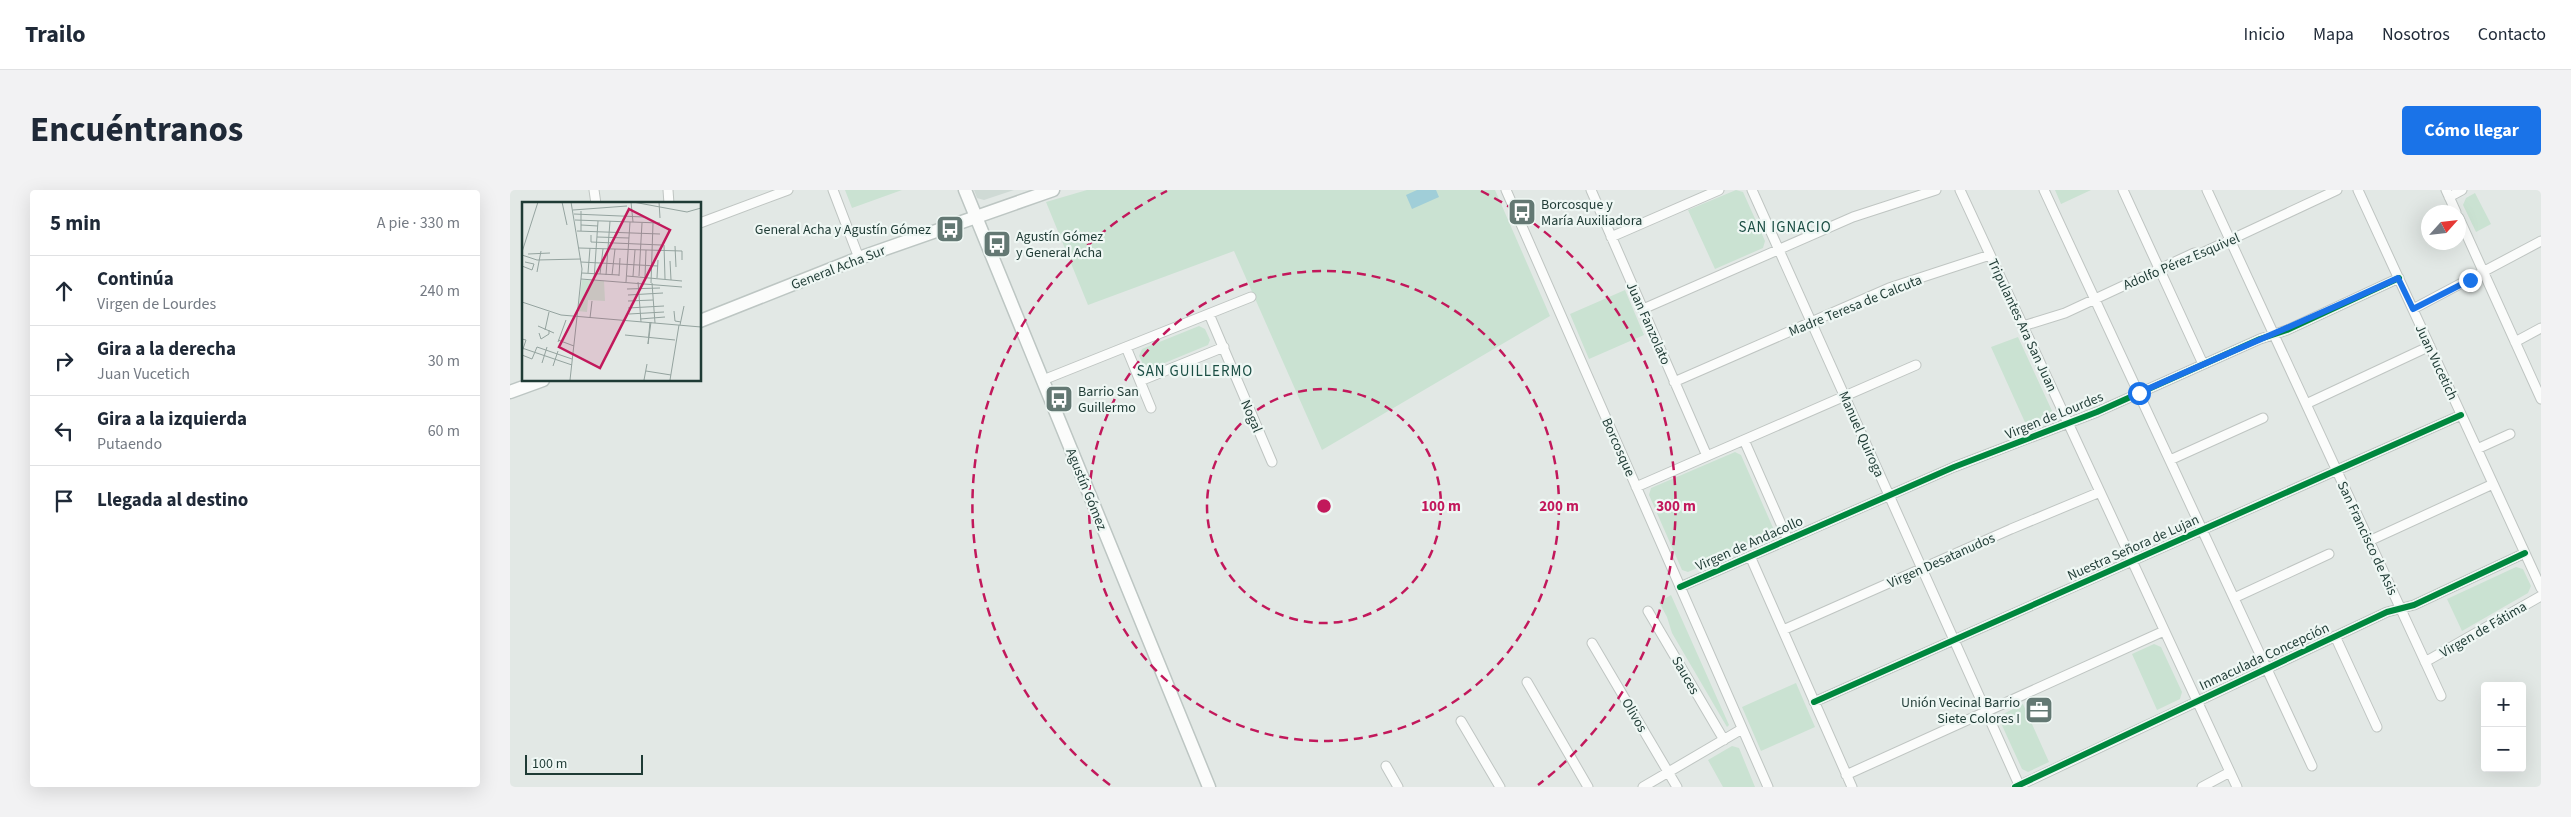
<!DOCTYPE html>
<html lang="es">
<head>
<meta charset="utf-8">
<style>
	body { margin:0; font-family:"Source Sans 3",sans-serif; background:#f2f2f3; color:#1f2937 }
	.controls { position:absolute; right:15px; bottom:15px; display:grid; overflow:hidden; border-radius:5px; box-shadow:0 5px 20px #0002 }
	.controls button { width:45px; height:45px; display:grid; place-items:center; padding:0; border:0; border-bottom:1px solid #e0e1e3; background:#fff; color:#1f2937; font:25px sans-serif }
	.compass { position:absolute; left:1911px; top:15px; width:45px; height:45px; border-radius:50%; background:#fff; box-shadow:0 5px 20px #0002; rotate:63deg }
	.scale { position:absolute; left:15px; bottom:12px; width:118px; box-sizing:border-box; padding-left:5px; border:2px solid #1f3b35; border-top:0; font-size:14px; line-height:18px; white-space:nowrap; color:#1f3b35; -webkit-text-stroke:4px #eff7f4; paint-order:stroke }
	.stop { position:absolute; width:15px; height:15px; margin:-11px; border:4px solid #1a73e8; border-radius:50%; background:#fff }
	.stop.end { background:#1a73e8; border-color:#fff; box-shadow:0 1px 5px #0008 }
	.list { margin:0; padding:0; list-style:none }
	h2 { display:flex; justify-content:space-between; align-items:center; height:65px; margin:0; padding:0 20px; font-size:21px }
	h2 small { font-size:16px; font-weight:400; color:#747a83 }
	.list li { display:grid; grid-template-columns:32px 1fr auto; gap:15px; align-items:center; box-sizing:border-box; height:70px; padding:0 20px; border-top:1px solid #e0e1e3 }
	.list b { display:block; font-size:19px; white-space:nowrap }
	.list p { margin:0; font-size:16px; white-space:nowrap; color:#747a83 }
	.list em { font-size:16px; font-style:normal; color:#747a83 }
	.icon { flex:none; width:28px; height:28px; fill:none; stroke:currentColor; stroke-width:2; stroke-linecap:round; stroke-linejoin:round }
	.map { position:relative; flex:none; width:2031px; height:597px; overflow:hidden; border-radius:5px }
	header { display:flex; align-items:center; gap:30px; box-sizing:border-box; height:70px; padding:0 25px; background:#fff; border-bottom:1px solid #e0e1e3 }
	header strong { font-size:24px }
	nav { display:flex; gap:28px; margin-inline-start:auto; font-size:18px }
	.intro { display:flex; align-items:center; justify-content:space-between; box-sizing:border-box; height:120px; padding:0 30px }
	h1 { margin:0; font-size:35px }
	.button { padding:12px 22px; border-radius:5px; background:#1a73e8; color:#fff; font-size:18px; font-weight:700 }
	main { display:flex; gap:30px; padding:0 30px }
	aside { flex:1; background:#fff; border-radius:5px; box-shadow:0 5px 20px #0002 }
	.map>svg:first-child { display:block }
	.built { fill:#cfdad5 }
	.green { fill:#cae2d2 }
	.water { fill:#a0ced8 }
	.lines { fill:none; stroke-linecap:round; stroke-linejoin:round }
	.street-casing { stroke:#bfc5c2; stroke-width:11 }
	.secondary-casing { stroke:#bdc6c3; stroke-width:15 }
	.street { stroke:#fbfcfb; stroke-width:9 }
	.secondary { stroke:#fbfcfb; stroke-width:12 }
	.cycleway-casing { stroke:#eff7f4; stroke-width:9 }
	.cycleway { stroke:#00873e; stroke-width:6 }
	.route { stroke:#1a73e8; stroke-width:6 }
	.ring { fill:none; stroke:#c2185b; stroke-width:2.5; stroke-dasharray:9 6 }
	.labels { text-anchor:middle; stroke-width:4.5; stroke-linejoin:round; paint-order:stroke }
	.poi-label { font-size:14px; fill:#1f3b35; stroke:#eff7f4; text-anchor:start }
	.street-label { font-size:14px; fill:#1f3b35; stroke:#eff7f4 }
	.neighbourhood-label { font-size:15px; letter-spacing:1px; fill:#1b4e44; stroke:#eff7f4 }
	.inset-road { fill:none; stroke:#94a39f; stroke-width:1 }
	.view { fill:#c2185b; fill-opacity:0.15; stroke:#c2185b; stroke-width:2.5 }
	.inset-edge { fill:none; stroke:#1f3b35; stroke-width:2.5 }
	.centre { fill:#c2185b; stroke:#eff7f4; stroke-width:2.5 }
	.ring-label { font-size:15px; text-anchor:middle; font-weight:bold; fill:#c2185b; stroke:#eff7f4; stroke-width:4.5; stroke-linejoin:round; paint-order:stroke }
</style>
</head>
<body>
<header>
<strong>Trailo</strong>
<nav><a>Inicio</a><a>Mapa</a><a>Nosotros</a><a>Contacto</a></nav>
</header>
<div class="intro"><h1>Encuéntranos</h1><a class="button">Cómo llegar</a></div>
<main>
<aside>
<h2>5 min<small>A pie · 330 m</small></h2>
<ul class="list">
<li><svg class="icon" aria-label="ahead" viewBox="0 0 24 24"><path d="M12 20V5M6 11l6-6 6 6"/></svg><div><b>Continúa</b><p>Virgen de Lourdes</p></div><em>240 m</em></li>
<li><svg class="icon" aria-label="right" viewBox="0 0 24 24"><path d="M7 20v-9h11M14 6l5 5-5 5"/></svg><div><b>Gira a la derecha</b><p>Juan Vucetich</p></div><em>30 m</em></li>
<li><svg class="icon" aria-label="left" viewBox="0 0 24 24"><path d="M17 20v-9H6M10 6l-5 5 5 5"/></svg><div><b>Gira a la izquierda</b><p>Putaendo</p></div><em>60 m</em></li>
<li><svg class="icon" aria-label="arrive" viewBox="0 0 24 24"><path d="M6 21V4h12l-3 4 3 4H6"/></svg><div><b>Llegada al destino</b></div></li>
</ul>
</aside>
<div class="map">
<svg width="2031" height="597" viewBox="0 0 2031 597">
	<rect width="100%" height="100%" fill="#e2e8e5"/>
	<path class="built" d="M464,0H504L474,10L467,8Z"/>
	<path class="green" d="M335,0H392L342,18Z
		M577,0H985L1040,126L812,260L724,61L578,115L536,12Z
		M1226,0L1233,2L1255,51L1253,58L1205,79L1178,20Z
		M1545,0H1581L1551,14Z
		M1965,3L1981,34L1966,42L1953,15L1956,8Z
		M1115,100L1134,145L1079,169L1060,124Z
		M689,136L695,139L700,150L698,155L640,179L634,176L629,166L632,159Z
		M1508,147L1543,223L1540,230L1518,239L1481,157Z
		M1225,262L1231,265L1264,340L1261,346L1178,382L1172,380L1139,305L1141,298Z
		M2006,377L2013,379L2021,396L2018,403L1952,441L1937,409Z
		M1161,405L1219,535L1217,537L1162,443L1157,427L1149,412Z
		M1644,454L1651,457L1672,502L1670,509L1647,520L1622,464Z
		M1286,493L1305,537L1251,561L1232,517Z
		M1513,514L1539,572L1518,582L1512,579L1490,531L1493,524Z
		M1222,556L1229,558L1245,597H1213L1198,570Z"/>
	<path class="water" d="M907,0H926L929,7L902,19L896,5Z"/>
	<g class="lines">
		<defs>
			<path id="street" d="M84,0L86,14
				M158,0L159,14
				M323,0L349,68
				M996,0L1258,597
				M1081,0L1197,266
				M1242,0L1510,597
				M1450,0L1727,597
				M1534,0L1802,576
				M1613,0L1693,174
				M1697,0L1931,506
				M1848,0L2031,398
				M1936,0L1946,22
				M1939,7L1952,0
				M1949,28L2031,209
				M190,33L278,0
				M1101,47L1209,0
				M1133,119L1343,27L1426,0
				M1903,119L2031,51
				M699,124L762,272
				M1513,136L1555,123L1684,63L1690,64L1827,0
				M2005,152L2031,138
				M616,157L641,218
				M533,190L741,107
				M630,191L714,157
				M1164,192L1379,98L1480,65
				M1796,214L1920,156
				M1234,250L1278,350
				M1967,259L2000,244
				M1660,270L1753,228
				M1126,297L1406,175
				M1859,351L1983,294
				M1240,366L1342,597
				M1170,397L1444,277L1587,222L1750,149L1777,140L1889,88
				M1724,408L1819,364
				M1138,421L1214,550
				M1273,440L1501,339L1590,302
				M1825,446L1867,537
				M1082,453L1167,597
				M1915,472L2031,406
				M1017,492L1078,597
				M1304,512L1951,225
				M951,531L990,597
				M876,576L888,597
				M1336,585L1654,441
				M1133,597L1232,539
				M1506,597L1877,422L1904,415L2015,363
				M1692,597L1720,582"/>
			<path id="secondary" d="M455,0L699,597
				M190,131L349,68L543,0
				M0,202L33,190"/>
		</defs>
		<use href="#street" class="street-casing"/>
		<use href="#secondary" class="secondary-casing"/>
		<use href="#street" class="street"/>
		<use href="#secondary" class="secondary"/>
		<defs>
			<path id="cycleway" d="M1170,397L1444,277L1587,222L1750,149L1777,140L1889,88
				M1304,512L1951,225
				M1505,597L1877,422L1904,415L2015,363"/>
		</defs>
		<use href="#cycleway" class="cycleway-casing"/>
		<use href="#cycleway" class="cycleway"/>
	</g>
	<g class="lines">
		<path class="route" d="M1629,203C1715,164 1802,128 1888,88L1903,119L1960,90"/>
	</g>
	<g class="ring">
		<circle cx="814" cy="316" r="117"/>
		<circle cx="814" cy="316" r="235"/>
		<path d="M600 595A352 352 0 0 1 657 1M971 1A352 352 0 0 1 1028 595"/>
	</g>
	<defs>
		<symbol id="bus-square" viewBox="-11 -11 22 22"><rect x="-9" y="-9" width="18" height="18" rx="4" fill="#637873" stroke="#eff7f4"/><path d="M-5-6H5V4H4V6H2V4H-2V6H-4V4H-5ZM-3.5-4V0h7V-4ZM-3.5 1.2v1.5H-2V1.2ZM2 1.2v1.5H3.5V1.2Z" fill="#fff"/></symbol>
		<symbol id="office-square" viewBox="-11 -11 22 22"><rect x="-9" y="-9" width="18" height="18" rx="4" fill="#637873" stroke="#eff7f4"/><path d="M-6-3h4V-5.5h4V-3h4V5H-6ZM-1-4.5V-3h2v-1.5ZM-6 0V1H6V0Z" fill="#fff"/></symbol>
	</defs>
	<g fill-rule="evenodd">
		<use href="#bus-square" x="996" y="6" width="32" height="32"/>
		<use href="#bus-square" x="424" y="23" width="32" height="32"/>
		<use href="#bus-square" x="471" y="38" width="32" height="32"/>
		<use href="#bus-square" x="533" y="193" width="32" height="32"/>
		<use href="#office-square" x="1513" y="504" width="32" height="32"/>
	</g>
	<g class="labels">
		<g class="poi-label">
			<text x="1031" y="19">Borcosque y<tspan x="1031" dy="16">María Auxiliadora</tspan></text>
			<text x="421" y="44" text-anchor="end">General Acha y Agustín Gómez</text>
			<text x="506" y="51">Agustín Gómez<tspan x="506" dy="16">y General Acha</tspan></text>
			<text x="568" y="206">Barrio San<tspan x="568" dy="16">Guillermo</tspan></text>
			<text x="1510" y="517" text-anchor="end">Unión Vecinal Barrio<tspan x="1510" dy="16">Siete Colores I</tspan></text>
		</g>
		<g class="street-label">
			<text transform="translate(1671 71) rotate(-23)" y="5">Adolfo Pérez Esquivel</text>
			<text transform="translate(328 77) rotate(-21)" y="5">General Acha Sur</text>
			<text transform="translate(1345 115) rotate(-22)" y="5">Madre Teresa de Calcuta</text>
			<text transform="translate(1139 133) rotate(66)" y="5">Juan Fanzolato</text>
			<text transform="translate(1513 135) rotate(65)" y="5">Tripulantes Ara San Juan</text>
			<text transform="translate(1927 172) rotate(65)" y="5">Juan Vucetich</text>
			<text transform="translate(1544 225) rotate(-22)" y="5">Virgen de Lourdes</text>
			<text transform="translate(742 226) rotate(67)" y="5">Nogal</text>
			<text transform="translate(1352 244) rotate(66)" y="5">Manuel Quiroga</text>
			<text transform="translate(1109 257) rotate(66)" y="5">Borcosque</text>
			<text transform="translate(577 299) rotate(68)" y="5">Agustín Gómez</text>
			<text transform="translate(1858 348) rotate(65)" y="5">San Francisco de Asis</text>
			<text transform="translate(1239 353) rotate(-24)" y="5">Virgen de Andacollo</text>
			<text transform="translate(1623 357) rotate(-24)" y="5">Nuestra Señora de Lujan</text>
			<text transform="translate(1431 370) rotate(-24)" y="5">Virgen Desatanudos</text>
			<text transform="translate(1973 439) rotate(-30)" y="5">Virgen de Fátima</text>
			<text transform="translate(1754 466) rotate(-25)" y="5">Inmaculada Concepción</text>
			<text transform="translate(1176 485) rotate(60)" y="5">Sauces</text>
			<text transform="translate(1125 525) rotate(60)" y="5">Olivos</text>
		</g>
		<g class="neighbourhood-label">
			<text x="1275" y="42">SAN IGNACIO</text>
			<text x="685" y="186">SAN GUILLERMO</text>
		</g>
	</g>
	<g transform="translate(12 12)">
		<rect width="179" height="179" fill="#e2e8e5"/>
		<path d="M60,78L82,79L83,99L66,98L65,110L56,109Z" fill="#cae2d2"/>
		<path class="inset-road" d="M40,0L45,23M49,0L60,67L55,115M109,0L111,20M111,0L165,10L179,6M137,0L138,16M51,8L105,4M52,12L122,15M53,18L138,21M59,23L76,24M55,29L138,32M59,29V9M69,33V40L139,43M75,35L107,36M142,43L143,77M153,44L154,65M57,46L160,49V58M0,50L16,0M6,52L28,51M0,53L15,58L59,57M148,59L149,78M59,60L136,64M0,64L10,68L12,62L3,60M15,70L19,49M60,71L97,73M66,71L68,46M78,72L81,47M84,73L88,19M90,73L93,47M97,74L98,56M105,74L160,79M111,74L113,48M117,74L120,21M123,75L124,48M135,76L136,58M59,77L160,85M72,78L76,19M104,80L108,20M116,80L119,120M129,81L131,21M130,81L133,121M105,87L138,86M106,93L141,91M106,99L131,98M0,100L39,113L179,125M106,106L142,104M152,109L153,119L159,120M107,112L142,110M68,116L70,99M118,117L143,115M128,120L126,142L129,120M158,123L162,104M16,124L32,131M23,128L27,110M17,131L19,137L27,132V128M103,133L153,138M0,137L4,138L0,150M36,138L52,144M36,140L44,118M0,146L50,163M0,153L10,157L15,145L50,157M20,161L25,145M31,164L36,149M124,169L149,173M48,178L55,115M122,178L125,162M148,178L157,123"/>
		<path class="view" d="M107,7L148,28L78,166L37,145Z"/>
		<rect width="179" height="179" class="inset-edge"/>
	</g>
	<circle cx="814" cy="316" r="8" class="centre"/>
	<g class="ring-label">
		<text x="931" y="321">100 m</text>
		<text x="1049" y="321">200 m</text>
		<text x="1166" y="321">300 m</text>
	</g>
</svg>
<div class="controls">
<button>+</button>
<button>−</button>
</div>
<svg class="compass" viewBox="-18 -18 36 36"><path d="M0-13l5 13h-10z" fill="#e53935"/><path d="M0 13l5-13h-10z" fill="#747a83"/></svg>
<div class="scale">100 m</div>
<div class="stop" style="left:1629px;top:203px"></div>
<div class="stop end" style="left:1960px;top:90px"></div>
</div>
</main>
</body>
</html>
